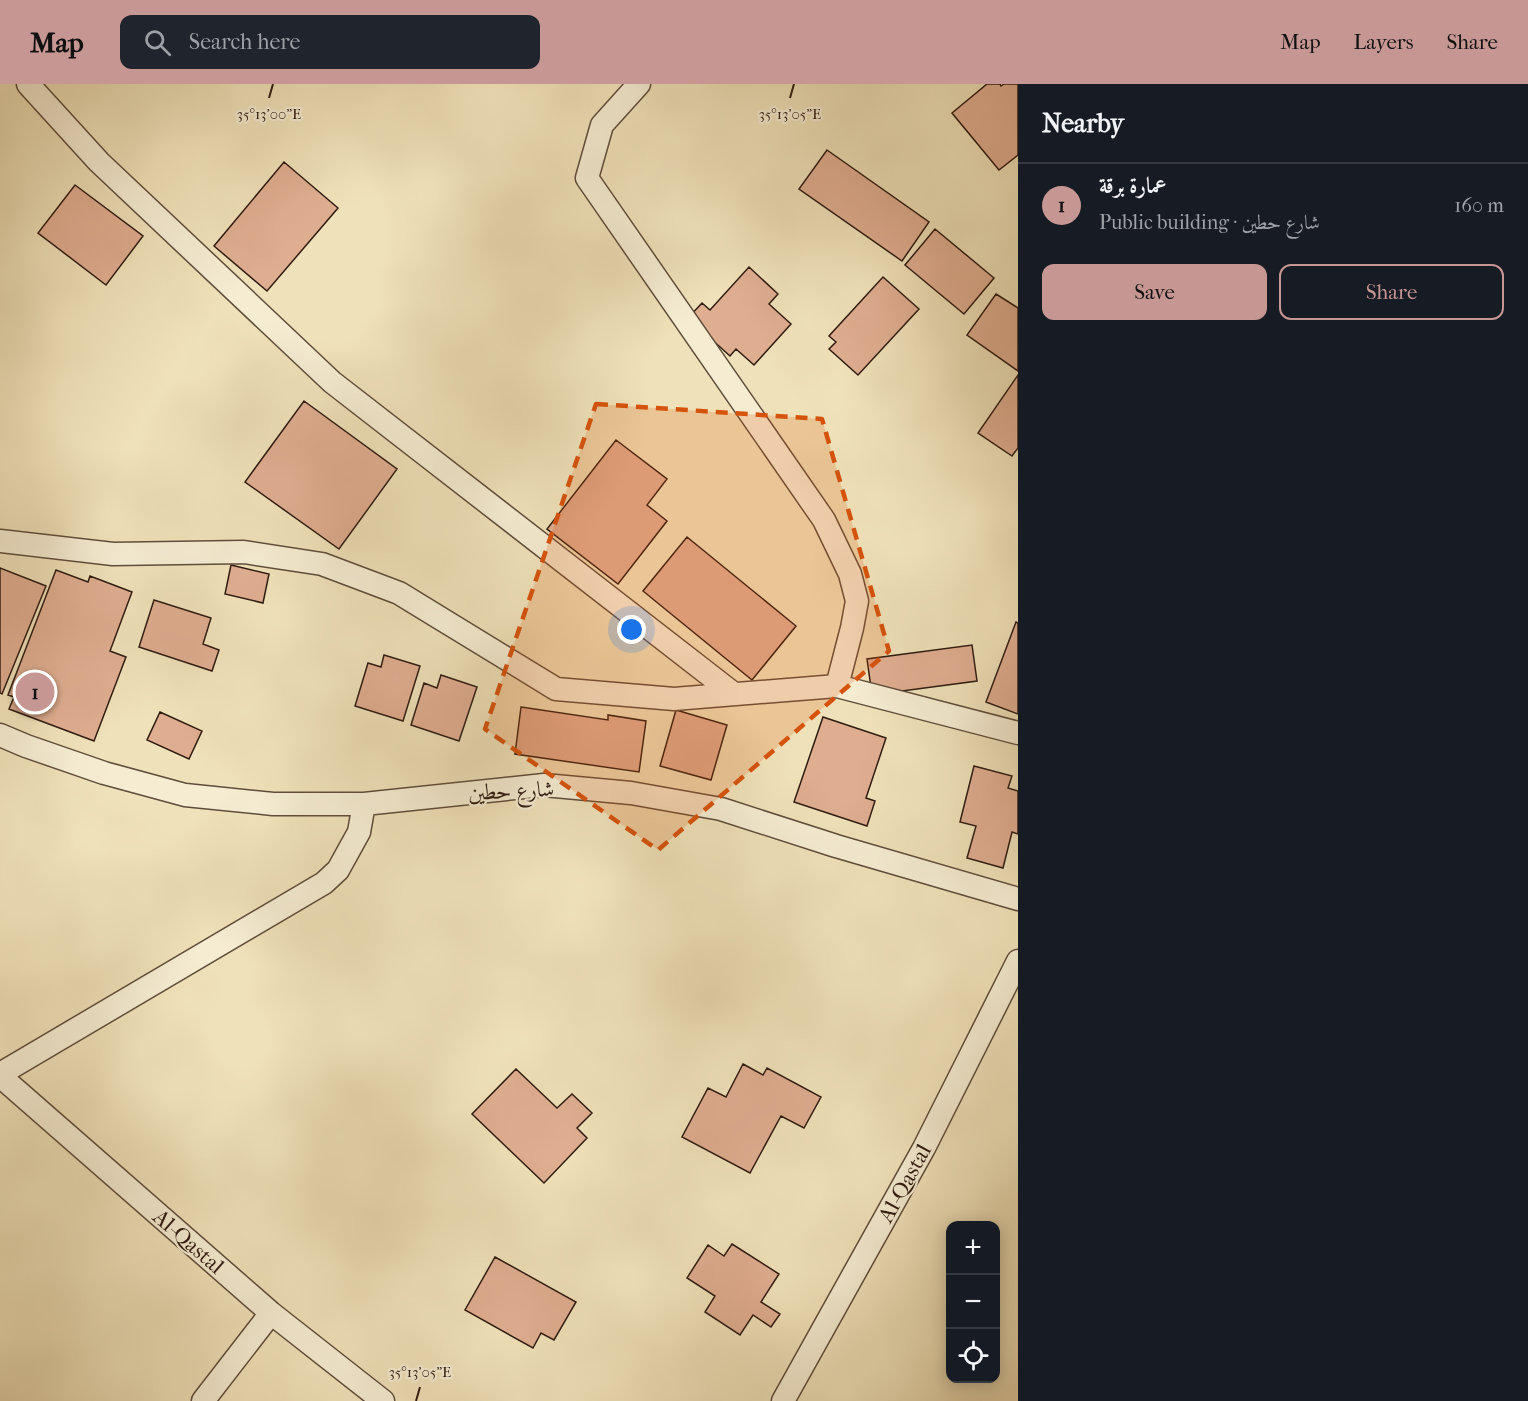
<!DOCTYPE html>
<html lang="en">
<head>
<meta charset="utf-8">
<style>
	body { margin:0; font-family:"IM FELL French Canon",Amiri,serif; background:#20242c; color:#f1f3f6 }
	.controls { position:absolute; right:18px; bottom:18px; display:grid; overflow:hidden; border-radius:12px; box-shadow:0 3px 15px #0003 }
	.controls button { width:54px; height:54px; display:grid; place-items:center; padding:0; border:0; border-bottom:2px solid #363941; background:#171b24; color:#f1f3f6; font:30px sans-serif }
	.you { position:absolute; left:632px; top:546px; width:21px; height:21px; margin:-15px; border:4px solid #fff; border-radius:50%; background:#1a73e8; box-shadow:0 0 0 9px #1a73e833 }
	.badge { display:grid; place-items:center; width:39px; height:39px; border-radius:50%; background:#c59692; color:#111; font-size:20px; font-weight:700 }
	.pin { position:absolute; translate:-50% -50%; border:3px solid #fff; box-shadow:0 2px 6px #0006 }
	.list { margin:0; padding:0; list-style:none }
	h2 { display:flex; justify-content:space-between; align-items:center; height:78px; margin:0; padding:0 24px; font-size:26px }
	h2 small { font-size:20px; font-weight:400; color:#9ea1a6 }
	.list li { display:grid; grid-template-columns:39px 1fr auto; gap:18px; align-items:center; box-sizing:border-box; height:84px; padding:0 24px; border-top:2px solid #363941 }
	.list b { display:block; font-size:22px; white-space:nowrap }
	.list p { margin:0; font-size:20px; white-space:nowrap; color:#9ea1a6 }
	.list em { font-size:20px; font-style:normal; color:#9ea1a6 }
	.actions { display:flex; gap:12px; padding:18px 24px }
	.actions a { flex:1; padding:14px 0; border:2px solid #c59692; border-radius:12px; text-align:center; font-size:21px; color:#c59692 }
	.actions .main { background:#c59692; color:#111 }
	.icon { flex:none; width:33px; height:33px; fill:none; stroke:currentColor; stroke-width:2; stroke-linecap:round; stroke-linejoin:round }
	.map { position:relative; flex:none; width:1018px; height:1317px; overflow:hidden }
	header { display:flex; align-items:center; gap:36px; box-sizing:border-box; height:84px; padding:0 30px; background:#c59692; color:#111 }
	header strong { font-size:28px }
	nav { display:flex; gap:33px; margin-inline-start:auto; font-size:21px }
	.search { width:420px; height:54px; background:#20242c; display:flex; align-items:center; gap:15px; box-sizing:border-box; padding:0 21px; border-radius:12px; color:#9ea1a6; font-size:22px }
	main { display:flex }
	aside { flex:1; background:#171b24 }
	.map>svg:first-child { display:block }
	.building { fill:#dfad90; stroke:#2f1c11; stroke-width:1.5 }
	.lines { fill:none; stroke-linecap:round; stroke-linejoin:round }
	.street-casing { stroke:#5f4d3b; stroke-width:25 }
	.street { stroke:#f5ecd2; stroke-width:22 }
	.marked { fill:#d6530c; fill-opacity:0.2; stroke:#d6530c; stroke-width:4.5; stroke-dasharray:12 8; stroke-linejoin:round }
	.ticks { fill:none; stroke:#2f1c11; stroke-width:2 }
	.labels { text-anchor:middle; stroke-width:4.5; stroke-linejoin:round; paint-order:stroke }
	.street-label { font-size:22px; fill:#2f1c11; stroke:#f5ecd2 }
	.ticks-label { font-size:15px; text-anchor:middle; fill:#2f1c11; stroke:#f5ecd2; stroke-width:4.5; stroke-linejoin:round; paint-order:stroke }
</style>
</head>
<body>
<header>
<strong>Map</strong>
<div class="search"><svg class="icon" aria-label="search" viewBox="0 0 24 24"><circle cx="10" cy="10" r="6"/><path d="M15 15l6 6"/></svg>Search here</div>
<nav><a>Map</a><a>Layers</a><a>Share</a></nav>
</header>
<main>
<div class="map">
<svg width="1018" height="1317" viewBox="0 0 1018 1317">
	<rect width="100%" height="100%" fill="#efe1b9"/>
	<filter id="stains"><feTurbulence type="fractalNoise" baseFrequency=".00333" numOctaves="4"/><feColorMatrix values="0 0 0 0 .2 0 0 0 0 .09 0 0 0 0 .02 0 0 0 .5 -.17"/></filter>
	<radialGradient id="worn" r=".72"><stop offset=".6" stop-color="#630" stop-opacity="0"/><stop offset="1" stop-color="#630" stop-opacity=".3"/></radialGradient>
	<path class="building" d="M987,0H1000L1001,2L1004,0H1018V71L999,86L952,29Z
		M827,66L929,138L902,177L799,105Z
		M284,78L338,124L267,207L214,162Z
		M75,101L143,152L106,201L38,149Z
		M935,145L994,194L964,230L905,181Z
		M749,183L778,210L769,220L791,240L754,281L736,265L730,272L688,234L702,219L710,226Z
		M883,193L919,225L858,291L829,265L836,258L829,252Z
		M996,210L1018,224V287L967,251Z
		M1018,291V364L1012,372L978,349Z
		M304,317L397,385L339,465L245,398Z
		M616,356L667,395L647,421L667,437L618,500L547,445Z
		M687,453L796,542L752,596L643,507Z
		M231,481L269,490L263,519L225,510Z
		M0,484L46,502L2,610L0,609Z
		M56,486L88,498L90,492L132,508L110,567L126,573L94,657L9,625L14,613L8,611Z
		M154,516L211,534L203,560L219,566L212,587L139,563Z
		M1016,538L1018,539V630L986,618Z
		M972,561L977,597L872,611L867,575Z
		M384,571L420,582L403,637L355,622L368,579L381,583Z
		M441,591L477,603L459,657L411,641L424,599L437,604Z
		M521,623L608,636V631L646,637L639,688L515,670Z
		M676,626L727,641L711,696L660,682Z
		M160,628L202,647L189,675L147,656Z
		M823,633L886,654L866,714L875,717L867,742L794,718Z
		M974,682L1012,692L1008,704L1018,707V750L1012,748L1003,784L967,774L976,742L960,738Z
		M743,980L763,991L767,984L821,1013L804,1044L781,1032L750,1089L682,1053L708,1004L726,1013Z
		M516,985L557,1024L572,1010L592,1029L577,1044L587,1054L544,1099L472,1030Z
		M732,1160L779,1190L761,1218L780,1230L771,1243L753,1231L740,1251L705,1228L715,1212L687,1194L708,1161L724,1172Z
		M495,1173L576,1218L554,1256L541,1249L533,1264L465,1226Z"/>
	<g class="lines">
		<defs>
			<path id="street" d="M28,0L99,78L332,298L734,610
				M639,0L602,41L587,94L824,436L850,490L857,517L852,544L837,602
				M0,457L113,470L244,468L322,480L399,509L556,605L674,615L837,602L1018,649
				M0,651L26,662L104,689L185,711L273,720H364L544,701L631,709L721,725L836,762L1018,815
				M0,990L324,799L338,786L359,748L364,720
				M0,992L271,1229L383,1317
				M203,1317L271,1229
				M783,1317L924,1064L1018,877"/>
		</defs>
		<use href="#street" class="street-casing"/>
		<use href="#street" class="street"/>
	</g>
	<path class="marked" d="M596,320L822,335L889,567L658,766L485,645Z"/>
	<path class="ticks" d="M269,14L273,0M790,14L794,0M416,1317L420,1303"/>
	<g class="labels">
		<g class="street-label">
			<text transform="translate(511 706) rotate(-3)" y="8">شارع حطين</text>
			<text transform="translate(904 1099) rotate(-61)" y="8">Al-Qastal</text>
			<text transform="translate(189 1157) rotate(41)" y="8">Al-Qastal</text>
		</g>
	</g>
	<g class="ticks-label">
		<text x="269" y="35">35°13'00"E</text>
		<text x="790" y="35">35°13'05"E</text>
		<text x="420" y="1293">35°13'05"E</text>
	</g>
	<rect width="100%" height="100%" filter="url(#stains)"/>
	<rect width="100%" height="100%" fill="url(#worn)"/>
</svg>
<div class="controls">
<button>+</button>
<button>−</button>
<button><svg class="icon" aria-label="locate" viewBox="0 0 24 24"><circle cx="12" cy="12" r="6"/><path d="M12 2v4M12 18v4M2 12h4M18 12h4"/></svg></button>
</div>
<div class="you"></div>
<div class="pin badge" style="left:35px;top:608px">1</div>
</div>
<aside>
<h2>Nearby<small></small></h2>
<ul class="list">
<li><span class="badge">1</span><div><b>عمارة برقة</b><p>Public building · شارع حطين</p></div><em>160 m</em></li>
</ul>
<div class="actions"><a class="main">Save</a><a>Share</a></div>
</aside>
</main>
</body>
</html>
